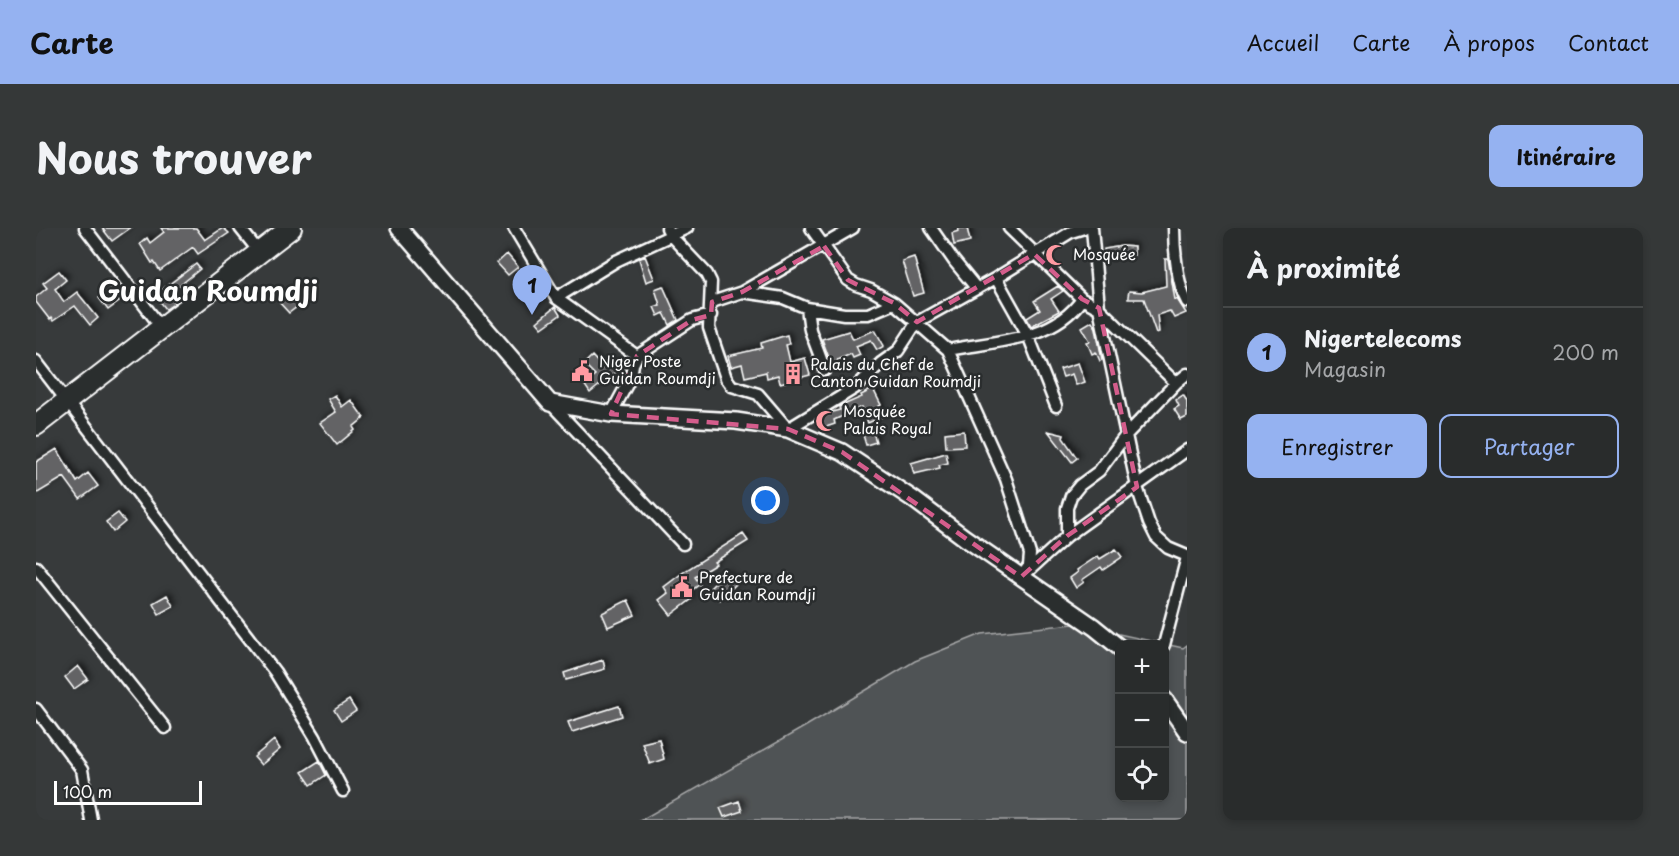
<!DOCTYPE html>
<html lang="fr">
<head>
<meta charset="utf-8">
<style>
	body { margin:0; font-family:"Playpen Sans",sans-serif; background:#353838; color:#f1f3f6 }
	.controls { position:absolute; right:18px; bottom:18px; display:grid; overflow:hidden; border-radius:12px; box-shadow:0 3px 9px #0003 }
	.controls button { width:54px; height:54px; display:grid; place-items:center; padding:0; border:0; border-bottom:2px solid #454848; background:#292c2c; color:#f1f3f6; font:30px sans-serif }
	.scale { position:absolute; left:18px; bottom:15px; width:148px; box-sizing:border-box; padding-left:6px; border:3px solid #fff; border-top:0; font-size:16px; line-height:21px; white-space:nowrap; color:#fff; -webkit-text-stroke:4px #2a2d2e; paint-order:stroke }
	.you { position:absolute; left:730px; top:273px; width:21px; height:21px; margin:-15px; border:4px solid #fff; border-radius:50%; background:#1a73e8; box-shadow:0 0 0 9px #1a73e833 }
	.badge { display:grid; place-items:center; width:39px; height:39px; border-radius:50%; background:#95b2f1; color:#111; font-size:20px; font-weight:700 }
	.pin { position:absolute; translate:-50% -50px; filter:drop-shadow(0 2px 3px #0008) }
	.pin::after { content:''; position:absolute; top:32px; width:21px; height:18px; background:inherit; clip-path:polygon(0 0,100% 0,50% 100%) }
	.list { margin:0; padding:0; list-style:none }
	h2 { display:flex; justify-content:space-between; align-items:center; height:78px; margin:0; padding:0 24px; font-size:26px }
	h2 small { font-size:20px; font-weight:400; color:#a5a7a9 }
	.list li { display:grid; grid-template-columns:39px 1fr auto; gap:18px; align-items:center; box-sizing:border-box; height:90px; padding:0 24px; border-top:2px solid #454848 }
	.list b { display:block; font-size:22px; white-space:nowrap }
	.list p { margin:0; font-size:20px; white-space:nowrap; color:#a5a7a9 }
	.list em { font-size:20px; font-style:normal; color:#a5a7a9 }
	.actions { display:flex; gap:12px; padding:18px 24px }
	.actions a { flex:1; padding:14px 0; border:2px solid #95b2f1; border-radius:12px; text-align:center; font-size:21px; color:#95b2f1 }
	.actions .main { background:#95b2f1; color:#111 }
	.icon { flex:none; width:33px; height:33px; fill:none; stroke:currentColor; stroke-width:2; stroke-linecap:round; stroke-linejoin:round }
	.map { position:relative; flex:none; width:1151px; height:592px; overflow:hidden; border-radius:12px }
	header { display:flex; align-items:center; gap:36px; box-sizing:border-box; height:84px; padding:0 30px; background:#95b2f1; color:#111 }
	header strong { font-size:28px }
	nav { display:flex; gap:33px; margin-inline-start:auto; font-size:21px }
	.intro { display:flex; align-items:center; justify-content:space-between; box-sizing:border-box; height:144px; padding:0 36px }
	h1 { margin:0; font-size:42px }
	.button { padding:15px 27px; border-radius:12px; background:#95b2f1; color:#111; font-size:21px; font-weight:700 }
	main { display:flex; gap:36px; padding:0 36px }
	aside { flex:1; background:#292c2c; border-radius:12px; box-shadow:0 3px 9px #0003 }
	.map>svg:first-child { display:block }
	.green { fill:#505354; stroke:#a8a9aa; stroke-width:1.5; fill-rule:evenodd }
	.building { fill:#636465; stroke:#fff; stroke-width:1.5; filter:url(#shadow) }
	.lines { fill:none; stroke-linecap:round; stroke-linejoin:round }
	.street-casing { stroke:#fff; stroke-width:15 }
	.secondary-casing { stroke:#fff; stroke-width:20 }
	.highway-casing { stroke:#fff; stroke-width:24 }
	.street { stroke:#2a2d2e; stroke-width:10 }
	.secondary { stroke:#2a2d2e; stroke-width:15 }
	.highway { stroke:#2a2d2e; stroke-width:20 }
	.marked { fill:none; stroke:#d45d8c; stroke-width:4.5; stroke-dasharray:12 8; stroke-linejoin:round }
	.labels { text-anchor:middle; stroke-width:5; stroke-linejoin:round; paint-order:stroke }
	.poi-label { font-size:15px; fill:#fff; stroke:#2a2d2e; text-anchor:start }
	.town-label { font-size:27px; font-weight:bold; fill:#fff; stroke:#2a2d2e }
</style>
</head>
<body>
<header>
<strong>Carte</strong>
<nav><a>Accueil</a><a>Carte</a><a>À propos</a><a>Contact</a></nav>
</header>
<div class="intro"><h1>Nous trouver</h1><a class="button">Itinéraire</a></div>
<main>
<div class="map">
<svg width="1151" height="592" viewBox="0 0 1151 592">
	<defs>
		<filter id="shadow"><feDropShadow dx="3" dy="-3" stdDeviation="3" flood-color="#0009"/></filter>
	</defs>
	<rect width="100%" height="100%" fill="#373a3b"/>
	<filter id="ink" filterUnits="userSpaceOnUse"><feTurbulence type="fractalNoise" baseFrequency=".0167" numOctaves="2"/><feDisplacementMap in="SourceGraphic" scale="12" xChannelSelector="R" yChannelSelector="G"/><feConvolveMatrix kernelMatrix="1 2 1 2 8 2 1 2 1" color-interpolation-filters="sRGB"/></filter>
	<g filter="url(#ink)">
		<path class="green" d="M1037,396L1147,420L1151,417V592H605L770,498L879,433L946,406ZM1084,416H1128V570H1084Z"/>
		<path class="building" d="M66,0H94L76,13Z
			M125,0H160L169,12L187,0L193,5L162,26L157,19L124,43L118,34L116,35L104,16L111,10L114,15L128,4Z
			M922,0H931L934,13L918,17L916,5L923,3Z
			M1086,18L1098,19V27L1069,31L1068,21Z
			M471,26L482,39L472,47L461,35Z
			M609,28L618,51L610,54L603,31Z
			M878,29L888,65L877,68L866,33Z
			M1129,31H1132L1139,72L1141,71L1150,85L1138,90L1134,83L1121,87L1123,104L1120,105L1108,71H1092V68L1093,63L1106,64L1130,58Z
			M160,36L164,41L132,67L139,75L130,81L119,67Z
			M23,43L30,52L19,61L28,74L41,64L62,90L54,97L39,78L17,93L15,90L14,92L0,74V69L11,60L7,55Z
			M627,58L642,92L634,97L628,85L622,88L618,79L624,77L619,61Z
			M1022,58L1027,63L1015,71L1023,83L995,98L991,90L1004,82L998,73Z
			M75,61L84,73L72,82L63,70Z
			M255,62L266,75L253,85L242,73Z
			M519,79L524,87L506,100L501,94Z
			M1056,93L1060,100L1066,132L1064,133L1060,124L1056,126L1051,114L1054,113L1046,99Z
			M839,102L848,118L841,122L835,112L820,118L824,127L817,130L815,126L801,132L802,135L796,138L786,111L813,103L817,111Z
			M751,107L753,116L750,117L754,134L769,130L774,147L744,155L742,147L731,150L730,144L709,149L706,136L695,139L692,128L726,120L725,115Z
			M556,128L567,140L575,134L582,142L554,165L548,156L559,147L548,136Z
			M1042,135L1049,154L1040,157L1036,146L1027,149L1024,141Z
			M837,161L845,177L843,178L847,188L832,195L826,179L798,192L799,196L787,200L784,190L792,185L804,182L803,179L826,169L825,167Z
			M299,167L306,179L315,172L328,190L317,199L319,202L301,217L284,195L300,184L292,171Z
			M1147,167L1151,173V189L1145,192L1138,181L1143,178L1140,172Z
			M835,197L840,214L830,217L825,200Z
			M928,203L929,218L910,219L909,205Z
			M1012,203L1028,207L1027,210L1041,230L1036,234Z
			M21,221L41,254L52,245L62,258L44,271L28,249L0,266V234Z
			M910,225L912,235L903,237L904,240L878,246L875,235Z
			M82,285L89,294L77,304L70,294Z
			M707,306L712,313L678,334L680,336L659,349L664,356L652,365L656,371L635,387L623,372L632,365L628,359L649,343Z
			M1080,321L1086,329L1067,342L1065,339L1046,352L1048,354L1040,360L1034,350L1042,344L1041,342L1062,328L1064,331Z
			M689,345L700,356L684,372L673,361Z
			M131,367L137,378L123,386L117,375Z
			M592,372L599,387L572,399L566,385Z
			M567,432L569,441L530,452L528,445Z
			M42,438L52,451L38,461L29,449Z
			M313,472L320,483L305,493L298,482Z
			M583,478L586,488L536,504L532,494Z
			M623,511L628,531L614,536L606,515Z
			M238,512L244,521L225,537L218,529Z
			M283,533L290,547L275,557L266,544Z
			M703,573L706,583L688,589L684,580Z"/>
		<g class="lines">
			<defs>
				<path id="street" d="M49,0L125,99
					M204,0L224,25
					M478,0L520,70L601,128
					M631,0L635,8L671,46L675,54L673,100L690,150L696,158L722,166L752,201L819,160L845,135L862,123L881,94L960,50L1035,4L1048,0
					M775,0L812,52L820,57L835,62L858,75L912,122L970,251L994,326L993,338L985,349
					M895,0L918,33L941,61
					M973,0L1046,71L1063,80L1140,155
					M1056,0L1063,80L1101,259L1113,295L1120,309L1132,320L1151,328
					M1138,0C1138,20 1141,57 1151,74
					M960,50L992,107L1020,178
					M706,64L747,70L771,80L808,86H832L858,75
					M520,70L580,33L651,0
					M676,74L706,64L817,0
					M771,80L774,102L789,142
					M912,122C958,113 1017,113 1046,71
					M0,133L239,444L279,509L307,563
					M514,175L647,316
					M575,186L595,149L597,136L601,128L656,92L675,87
					M1031,308V280L1035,268L1044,257L1063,243L1090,207L1140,155L1151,146
					M0,339L129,500
					M989,346L1031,308L1151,222
					M1128,417L1151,329
					M0,481L46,542L55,592"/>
				<path id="secondary" d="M363,0L514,175L575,186L700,193L752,201L806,224L877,271L929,310L1058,399L1084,420
					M1128,471L1151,504"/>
				<path id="highway" d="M0,197L255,0"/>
			</defs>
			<use href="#street" class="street-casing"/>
			<use href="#secondary" class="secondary-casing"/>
			<use href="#highway" class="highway-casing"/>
			<use href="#street" class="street"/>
			<use href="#secondary" class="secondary"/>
			<use href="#highway" class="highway"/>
		</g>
	</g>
	<path class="marked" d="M788,18L812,52L858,75L881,94L998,26L1046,71L1063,80L1101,259L1031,308L985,349L806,224L752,201L575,186L601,128L656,92L675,87L676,74L706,64Z"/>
	<defs>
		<symbol id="mosque-bare" viewBox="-9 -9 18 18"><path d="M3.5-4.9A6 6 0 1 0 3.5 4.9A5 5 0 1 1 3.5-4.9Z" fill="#ff9aa2" stroke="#2a2d2e" stroke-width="2.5" paint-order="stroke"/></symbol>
		<symbol id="civic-bare" viewBox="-9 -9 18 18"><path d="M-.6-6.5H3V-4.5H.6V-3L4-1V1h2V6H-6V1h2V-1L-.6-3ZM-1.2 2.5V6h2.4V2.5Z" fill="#ff9aa2" stroke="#2a2d2e" stroke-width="2.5" paint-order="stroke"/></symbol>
		<symbol id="building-bare" viewBox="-9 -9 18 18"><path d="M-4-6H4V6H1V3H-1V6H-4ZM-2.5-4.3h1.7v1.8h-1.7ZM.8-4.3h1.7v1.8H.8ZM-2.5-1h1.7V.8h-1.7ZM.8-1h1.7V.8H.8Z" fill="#ff9aa2" stroke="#2a2d2e" stroke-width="2.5" paint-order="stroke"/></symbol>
	</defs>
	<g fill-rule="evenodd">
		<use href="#mosque-bare" x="1005" y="12" width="30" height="30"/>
		<use href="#civic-bare" x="531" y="128" width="30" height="30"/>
		<use href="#building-bare" x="742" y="131" width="30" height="30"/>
		<use href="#mosque-bare" x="775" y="178" width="30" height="30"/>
		<use href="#civic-bare" x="631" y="344" width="30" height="30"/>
	</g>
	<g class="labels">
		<g class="poi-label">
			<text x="1037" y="32">Mosquée</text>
			<text x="563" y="139">Niger Poste<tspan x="563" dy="17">Guidan Roumdji</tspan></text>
			<text x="774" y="142">Palais du Chef de<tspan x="774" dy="17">Canton Guidan Roumdji</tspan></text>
			<text x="807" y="189">Mosquée<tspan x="807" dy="17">Palais Royal</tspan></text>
			<text x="663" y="355">Prefecture de<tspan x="663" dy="17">Guidan Roumdji</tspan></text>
		</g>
		<g class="town-label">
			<text x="172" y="73">Guidan Roumdji</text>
		</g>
	</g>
</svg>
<div class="controls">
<button>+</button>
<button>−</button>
<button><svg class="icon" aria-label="locate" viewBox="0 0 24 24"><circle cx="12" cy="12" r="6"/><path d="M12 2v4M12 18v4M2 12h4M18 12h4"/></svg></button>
</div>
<div class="scale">100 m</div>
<div class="you"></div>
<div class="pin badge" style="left:496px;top:87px">1</div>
</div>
<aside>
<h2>À proximité<small></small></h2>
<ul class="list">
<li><span class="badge">1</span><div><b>Nigertelecoms</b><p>Magasin</p></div><em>200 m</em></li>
</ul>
<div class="actions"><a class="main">Enregistrer</a><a>Partager</a></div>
</aside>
</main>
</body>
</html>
